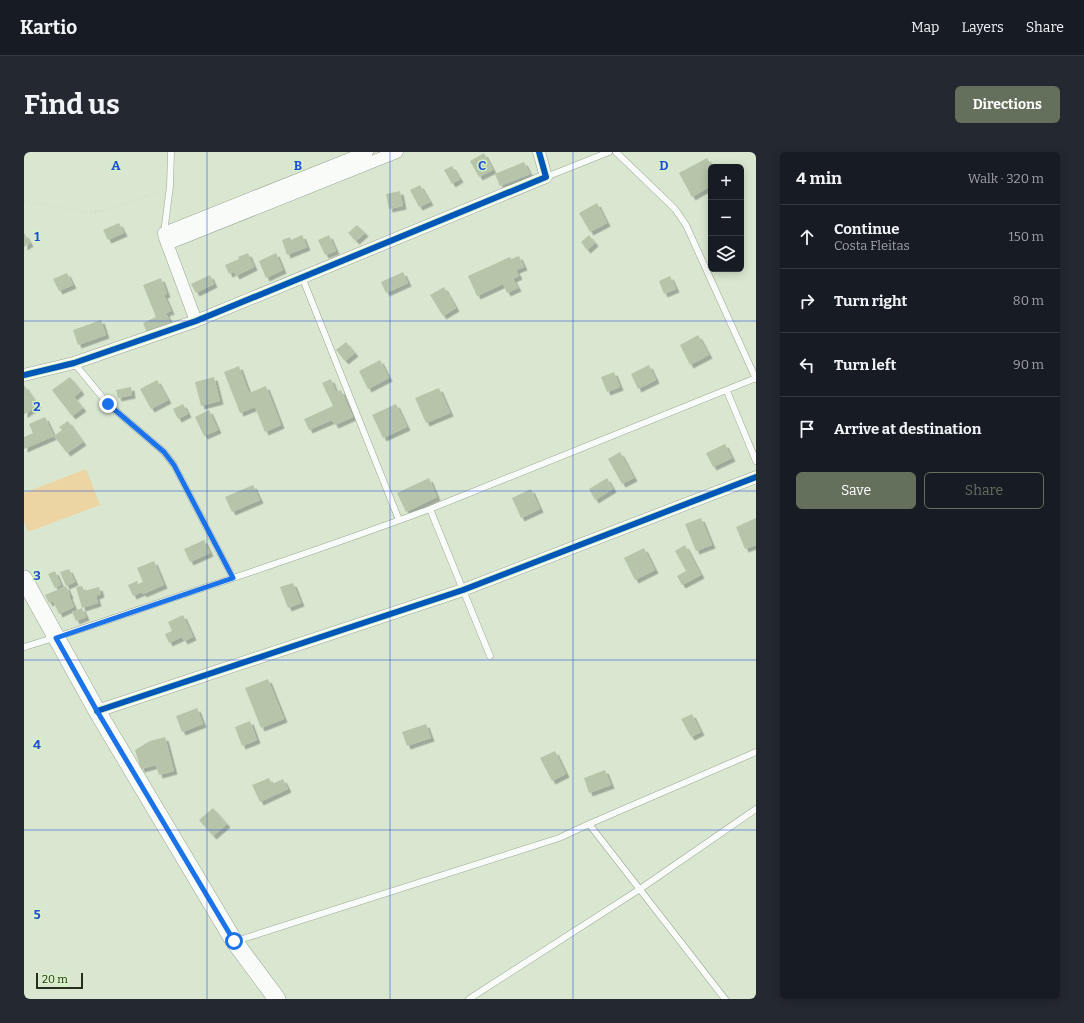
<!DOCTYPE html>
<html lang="en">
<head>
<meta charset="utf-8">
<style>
	body { margin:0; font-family:Bitter,serif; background:#242831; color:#f1f3f6 }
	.controls { position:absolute; right:12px; top:12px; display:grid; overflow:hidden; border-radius:6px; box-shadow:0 2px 10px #0003 }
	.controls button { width:36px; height:36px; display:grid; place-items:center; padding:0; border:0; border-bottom:1px solid #363941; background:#171b24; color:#f1f3f6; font:20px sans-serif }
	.scale { position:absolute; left:12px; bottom:10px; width:47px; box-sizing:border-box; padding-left:4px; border:2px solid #252f1e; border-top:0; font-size:11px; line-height:14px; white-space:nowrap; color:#252f1e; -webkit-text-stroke:3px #d7f1c6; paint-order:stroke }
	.stop { position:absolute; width:12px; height:12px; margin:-9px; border:3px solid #1a73e8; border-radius:50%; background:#fff }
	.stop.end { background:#1a73e8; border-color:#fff; box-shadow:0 1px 4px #0008 }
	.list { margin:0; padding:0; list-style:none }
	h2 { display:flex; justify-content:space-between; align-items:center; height:52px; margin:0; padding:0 16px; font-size:17px }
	h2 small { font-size:13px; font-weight:400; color:#9ea1a6 }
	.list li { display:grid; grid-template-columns:26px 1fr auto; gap:12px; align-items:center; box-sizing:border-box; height:64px; padding:0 16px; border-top:1px solid #363941 }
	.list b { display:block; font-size:15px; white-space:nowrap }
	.list p { margin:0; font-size:13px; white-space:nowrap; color:#9ea1a6 }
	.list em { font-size:13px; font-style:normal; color:#9ea1a6 }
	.actions { display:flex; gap:8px; padding:12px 16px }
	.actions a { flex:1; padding:9px 0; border:1px solid #646f5c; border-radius:6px; text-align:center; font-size:14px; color:#646f5c }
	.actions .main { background:#646f5c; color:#fff }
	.icon { flex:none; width:22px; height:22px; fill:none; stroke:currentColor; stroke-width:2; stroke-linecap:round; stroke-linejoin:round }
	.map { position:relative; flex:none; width:732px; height:847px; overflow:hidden; border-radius:6px }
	header { display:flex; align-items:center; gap:24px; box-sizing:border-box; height:56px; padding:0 20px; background:#171b24; border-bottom:1px solid #363941 }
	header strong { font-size:19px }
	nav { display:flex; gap:22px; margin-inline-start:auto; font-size:14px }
	.intro { display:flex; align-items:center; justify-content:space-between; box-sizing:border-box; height:96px; padding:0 24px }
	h1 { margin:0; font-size:28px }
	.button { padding:10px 18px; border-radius:6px; background:#646f5c; color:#fff; font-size:14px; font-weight:700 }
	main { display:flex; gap:24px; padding:0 24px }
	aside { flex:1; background:#171b24; border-radius:6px; box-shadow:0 2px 10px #0003 }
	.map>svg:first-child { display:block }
	.grass { fill:#edd5a3 }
	.building { fill:#b6c5aa; filter:url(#shadow) }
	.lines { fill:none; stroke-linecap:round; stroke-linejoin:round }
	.service-casing { stroke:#9aa493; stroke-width:7 }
	.minor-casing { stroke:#9aa493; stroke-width:13 }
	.secondary-casing { stroke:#9aa493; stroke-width:18 }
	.path { stroke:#d5d9d2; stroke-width:2.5; stroke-dasharray:1 3; stroke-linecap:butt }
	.service { stroke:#f9fbf8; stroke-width:6 }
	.minor { stroke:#f9fbf8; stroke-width:12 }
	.secondary { stroke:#f9fbf8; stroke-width:17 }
	.cycleway-casing { stroke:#d7f1c6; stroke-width:8 }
	.cycleway { stroke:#0057b8; stroke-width:6 }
	.route { stroke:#1a73e8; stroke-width:5 }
	.grid { fill:none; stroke:#1d4ed8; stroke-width:1; stroke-opacity:0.55 }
	.grid-label { font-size:13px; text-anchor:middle; font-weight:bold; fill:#1d4ed8; stroke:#d7f1c6; stroke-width:3; stroke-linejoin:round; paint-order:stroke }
</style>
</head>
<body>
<header>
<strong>Kartio</strong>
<nav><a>Map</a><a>Layers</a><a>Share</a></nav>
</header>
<div class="intro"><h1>Find us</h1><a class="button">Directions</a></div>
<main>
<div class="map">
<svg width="732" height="847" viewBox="0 0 732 847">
	<defs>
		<filter id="shadow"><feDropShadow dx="3.5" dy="3.5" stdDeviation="0" flood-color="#0004"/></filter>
	</defs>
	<rect width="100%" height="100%" fill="#d9e7d0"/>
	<path class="grass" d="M62,317L76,353L4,380L0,369V341Z"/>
	<path class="building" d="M460,1L469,18L455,25L446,9Z
		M683,6L688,15H687V34L668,45L655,21Z
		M500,10L506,22L476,34L471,22Z
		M428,14L436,27L428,32L420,18Z
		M396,33L406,50L395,55L386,38Z
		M376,39L379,54L365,57L362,42Z
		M573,51L583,71L566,80L555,61Z
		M95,71L100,81L84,88L79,78Z
		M333,73L341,81L332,89L324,81Z
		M0,81L6,91L0,95Z
		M278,83L283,95L263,103L258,88L266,85L267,88Z
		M305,83L312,99L301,103L294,88Z
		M565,83L571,91L563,98L557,90Z
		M224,101L230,115L212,124L210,120L205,122L201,113L215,107L214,105Z
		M252,101L259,118L242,126L235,109Z
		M495,104L500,115L492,118L495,124L489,127L494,136L483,141L479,132L453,144L444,124L486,105L487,107Z
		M379,120L384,131L362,141L357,130Z
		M43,121L49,133L35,139L29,127Z
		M186,123L190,132L172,141L167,132Z
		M646,124L652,137L640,142L635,129Z
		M137,126L143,142L140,143L147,159L142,161L147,172L123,181L119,171L132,165L119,133Z
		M420,135L432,156L419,164L406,143Z
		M77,168L82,183L54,193L49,178Z
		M674,183L685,203L666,213L656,193Z
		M322,190L331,201L321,209L312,198Z
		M356,208L365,226L344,237L335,219Z
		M625,213L632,228L614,237L607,222Z
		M215,214L225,241L242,234L257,273L241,280L231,255L216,261L200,220Z
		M590,220L596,235L583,240L577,225Z
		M46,225L57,239L50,245L59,256L48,264L28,238Z
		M190,225L196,249L177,254L171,230Z
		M307,227L312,240L317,238L329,265L311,273L308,268L285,278L280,267L309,254L298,231Z
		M133,228L144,248L127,257L116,237Z
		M0,233L14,253L1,262H0Z
		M107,235L108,243L94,246L92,238Z
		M415,236L426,261L402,271L391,246Z
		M159,252L164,262L154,267L149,257Z
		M372,252L383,275L359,286L348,263Z
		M185,258L194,278L180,284L171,265Z
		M21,265L30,284L0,297V285L9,281L5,272Z
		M44,269L59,290L43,301L30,284L38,278L35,275Z
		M701,292L708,306L689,315L682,301Z
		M596,300L610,326L598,332L584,307Z
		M405,326L413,345L382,360L373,341Z
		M583,326L589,337L571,348L565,337Z
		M229,333L236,348L208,360L201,345Z
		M507,337L516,357L497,366L488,346Z
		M677,366L688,393L672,399L661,372Z
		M732,366V393L721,397L712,375Z
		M180,388L186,401L166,410L160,397Z
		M661,393L677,423L658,433L653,424L662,419L651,399Z
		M620,396L631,418L611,428L600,406Z
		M130,409L140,433L119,442L118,440L109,444L104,433L113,429L114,432L119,430L113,416Z
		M45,417L51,430L42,434L36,420Z
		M31,419L37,433L31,436L24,422Z
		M269,431L277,451L264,456L256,435Z
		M42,434L46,443L45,444L50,455L35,462L29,449L25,451L21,443Z
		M58,434L60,439L75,435L77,442L72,444L74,451L58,456L52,435Z
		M58,456L62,465L52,469L48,460Z
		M159,463L169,485L160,489L158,485L145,491L141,482L148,479L144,470Z
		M244,527L260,567L237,576L221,536Z
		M173,556L179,572L158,580L152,564Z
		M668,562L677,580L667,585L657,567Z
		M226,569L233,588L218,594L211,575Z
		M402,572L407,586L383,594L378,580Z
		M141,585L150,619L135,623L132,613L117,617L111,598L126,589Z
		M531,599L542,622L528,629L516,606Z
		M581,618L587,633L565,641L560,626Z
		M245,626L248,632L259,627L264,637L236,650L228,633Z
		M189,656L203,672L189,684L175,668Z"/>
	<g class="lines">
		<defs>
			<path id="service" d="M592,0L651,57L662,73L732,227
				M522,25L585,0
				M140,81L146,34L147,0
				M278,125L375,368
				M50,211L84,252L140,300L150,313L209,426
				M703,239L732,309
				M406,357L466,504
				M0,495C54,479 107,460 161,442C243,415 325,387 406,357L732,226
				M565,672L701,847
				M212,789L535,686L565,672L732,600
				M445,847L616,737L732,657"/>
			<path id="minor" d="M143,92L373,0
				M172,169L141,86L140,81L343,0
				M0,223L50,211L172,169L522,25L515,0
				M73,559L439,438L732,325"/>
			<path id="secondary" d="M0,427L73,559L210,789L253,847"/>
		</defs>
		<use href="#service" class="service-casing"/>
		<use href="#minor" class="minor-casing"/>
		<use href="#secondary" class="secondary-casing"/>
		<path class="path" d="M0,49L69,61L92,55L135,39"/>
		<use href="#service" class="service"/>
		<use href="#minor" class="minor"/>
		<use href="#secondary" class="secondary"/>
		<defs>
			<path id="cycleway" d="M0,223L50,211L172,169L522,25L515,0
				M73,559L439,438L732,325"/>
		</defs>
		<use href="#cycleway" class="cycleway-casing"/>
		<use href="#cycleway" class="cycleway"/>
	</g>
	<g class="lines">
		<path class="route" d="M84,252L140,300L150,313L209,426L32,486L73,559L210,789"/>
	</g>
	<path class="grid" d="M183,0V847M366,0V847M549,0V847M0,169H732M0,339H732M0,508H732M0,678H732"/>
	<g class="grid-label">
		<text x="92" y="18">A</text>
		<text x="274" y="18">B</text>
		<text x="458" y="18">C</text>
		<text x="640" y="18">D</text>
		<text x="13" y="89">1</text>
		<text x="13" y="259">2</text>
		<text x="13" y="428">3</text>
		<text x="13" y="597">4</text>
		<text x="13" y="767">5</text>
	</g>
</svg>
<div class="controls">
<button>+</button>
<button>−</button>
<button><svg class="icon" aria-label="layers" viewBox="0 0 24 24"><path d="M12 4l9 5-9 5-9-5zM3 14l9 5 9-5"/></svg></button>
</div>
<div class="scale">20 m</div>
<div class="stop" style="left:210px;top:789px"></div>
<div class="stop end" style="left:84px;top:252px"></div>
</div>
<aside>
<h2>4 min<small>Walk · 320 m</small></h2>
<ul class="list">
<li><svg class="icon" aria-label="ahead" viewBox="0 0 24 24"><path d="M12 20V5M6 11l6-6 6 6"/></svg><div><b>Continue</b><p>Costa Fleitas</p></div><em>150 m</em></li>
<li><svg class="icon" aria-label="right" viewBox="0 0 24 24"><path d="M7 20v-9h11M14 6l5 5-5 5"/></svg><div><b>Turn right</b></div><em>80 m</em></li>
<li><svg class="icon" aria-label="left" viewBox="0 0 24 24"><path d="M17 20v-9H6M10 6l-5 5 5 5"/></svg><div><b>Turn left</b></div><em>90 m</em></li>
<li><svg class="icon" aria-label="arrive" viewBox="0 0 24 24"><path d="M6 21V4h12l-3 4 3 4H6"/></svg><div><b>Arrive at destination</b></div></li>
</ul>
<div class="actions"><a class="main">Save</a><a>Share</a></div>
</aside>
</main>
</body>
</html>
